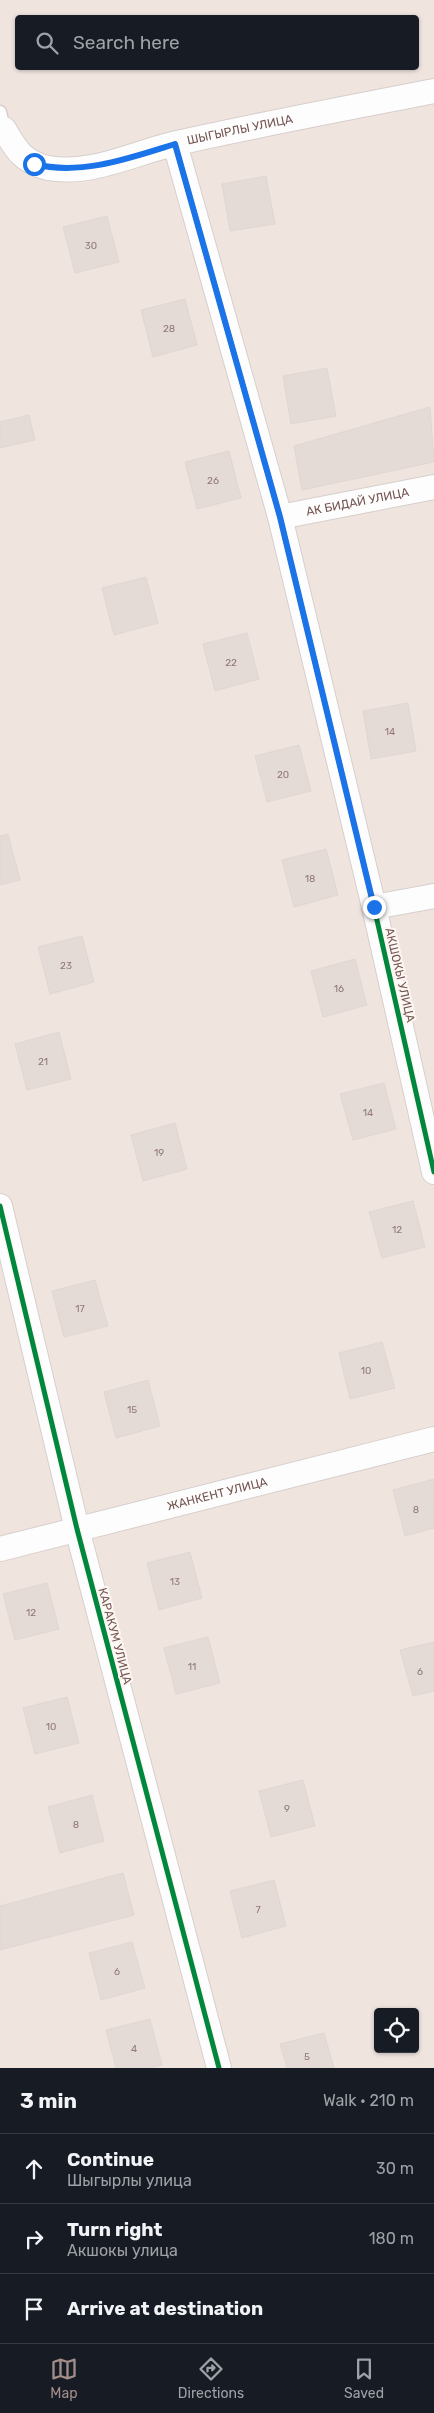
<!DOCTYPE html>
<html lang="en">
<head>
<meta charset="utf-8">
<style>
	body { margin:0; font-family:Rubik,sans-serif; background:#242831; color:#f1f3f6 }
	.controls { position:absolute; right:15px; bottom:15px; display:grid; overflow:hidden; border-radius:5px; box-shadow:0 1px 4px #0004 }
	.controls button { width:45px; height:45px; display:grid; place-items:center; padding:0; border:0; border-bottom:1px solid #363941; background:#171b24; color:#f1f3f6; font:25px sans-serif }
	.stop { position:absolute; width:15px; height:15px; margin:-11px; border:4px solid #1a73e8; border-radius:50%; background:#fff }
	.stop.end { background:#1a73e8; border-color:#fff; box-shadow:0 1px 5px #0008 }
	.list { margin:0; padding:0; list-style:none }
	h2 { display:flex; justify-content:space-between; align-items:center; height:65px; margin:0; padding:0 20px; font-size:21px }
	h2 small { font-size:16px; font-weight:400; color:#9ea1a6 }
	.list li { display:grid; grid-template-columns:32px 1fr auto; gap:15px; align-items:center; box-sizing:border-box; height:70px; padding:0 20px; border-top:1px solid #363941 }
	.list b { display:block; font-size:19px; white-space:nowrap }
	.list p { margin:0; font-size:16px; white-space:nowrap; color:#9ea1a6 }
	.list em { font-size:16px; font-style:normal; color:#9ea1a6 }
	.icon { flex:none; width:28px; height:28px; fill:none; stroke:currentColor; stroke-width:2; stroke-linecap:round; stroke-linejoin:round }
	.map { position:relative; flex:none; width:434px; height:2068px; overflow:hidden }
	.search { position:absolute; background:#171b24; box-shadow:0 1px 4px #0004; left:15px; right:15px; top:15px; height:55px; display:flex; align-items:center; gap:12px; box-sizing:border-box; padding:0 18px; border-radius:5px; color:#9ea1a6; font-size:19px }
	.sheet { height:275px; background:#171b24 }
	nav { display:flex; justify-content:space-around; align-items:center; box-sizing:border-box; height:70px; border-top:1px solid #363941; background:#171b24; font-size:14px; color:#9ea1a6 }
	nav a { display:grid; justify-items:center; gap:2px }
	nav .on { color:#a28d89 }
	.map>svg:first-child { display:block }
	.residential { fill:#f0e4df; fill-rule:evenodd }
	.building { fill:#e4dbd7; stroke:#e0d6d3 }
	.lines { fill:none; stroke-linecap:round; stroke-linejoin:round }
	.lane-casing { stroke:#d6cfcc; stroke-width:15 }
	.street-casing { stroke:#d6cfcc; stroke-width:26 }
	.lane { stroke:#fefdfd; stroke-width:12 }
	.street { stroke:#fefdfd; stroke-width:24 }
	.cycleway-casing { stroke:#fdf7f3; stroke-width:8 }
	.cycleway { stroke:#00873e; stroke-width:5 }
	.route { stroke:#1a73e8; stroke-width:6 }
	.labels { text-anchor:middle; stroke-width:4; stroke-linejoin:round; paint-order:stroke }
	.number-label { font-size:10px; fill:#927976 }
	.street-label { font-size:12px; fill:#745652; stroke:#fdf7f3 }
</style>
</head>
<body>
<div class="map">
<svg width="434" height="2068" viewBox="0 0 434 2068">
	<rect width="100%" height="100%" fill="#f8f3f0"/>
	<path class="residential" d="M0,0H434V2068H0ZM18,18H416V68H18ZM378,2012H415V2049H378Z"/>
	<path class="building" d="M266,176L275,224L230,231L222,184Z
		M107,216L119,262L75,273L63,227Z
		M185,299L197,345L153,357L141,310Z
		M327,368L336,416L291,424L283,376Z
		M430,407L434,462L302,490L294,446Z
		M29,415L35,440L0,448V422Z
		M229,451L241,498L197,509L185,462Z
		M146,577L158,623L114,635L102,588Z
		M247,633L259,679L215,691L203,644Z
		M408,703L416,751L371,759L363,711Z
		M299,745L311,791L267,802L255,756Z
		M8,834L20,880L0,885V836Z
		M326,849L338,895L294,907L282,860Z
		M82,936L94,982L50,994L38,947Z
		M355,959L367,1005L323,1017L311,971Z
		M59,1032L71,1079L27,1090L15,1044Z
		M384,1083L396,1129L353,1140L340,1094Z
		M175,1123L187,1169L143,1181L131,1135Z
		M413,1201L425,1247L382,1258L369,1212Z
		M95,1280L108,1326L64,1337L52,1291Z
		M382,1342L395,1388L350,1399L339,1353Z
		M148,1380L160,1426L116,1438L104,1392Z
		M434,1479V1528L405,1536L393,1490Z
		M190,1552L202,1598L159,1610L147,1563Z
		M47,1583L59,1629L15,1640L3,1594Z
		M208,1637L220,1683L176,1694L164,1648Z
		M434,1642V1691L413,1696L400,1650Z
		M67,1697L79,1743L35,1754L23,1708Z
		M303,1780L315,1826L271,1837L259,1791Z
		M92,1795L104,1841L60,1853L48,1807Z
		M123,1873L134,1915L0,1950V1906Z
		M274,1880L286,1926L242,1938L230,1891Z
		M132,1942L145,1988L101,2000L89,1953Z
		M150,2019L162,2065L152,2068H116L106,2030Z
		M324,2033L334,2068H287L280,2044Z"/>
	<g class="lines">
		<defs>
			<path id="lane" d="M0,112L4,129"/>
			<g id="street">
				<path id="s1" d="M4,129C16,150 23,162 48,168C91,176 137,152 177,143C262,124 348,108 434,91"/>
				<path d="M175,144L280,517L374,907L434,1172"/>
				<path id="s2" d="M280,517L434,487"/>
				<path d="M374,907L434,896"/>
				<path d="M0,1206L77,1529L219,2068"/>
				<path id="s3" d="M0,1549L434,1439"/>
			</g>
		</defs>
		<use href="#lane" class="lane-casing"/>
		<use href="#street" class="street-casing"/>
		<use href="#lane" class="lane"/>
		<use href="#street" class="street"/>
		<defs>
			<path id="cycleway" d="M175,144L280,517L374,907L434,1172
				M0,1206L77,1529L219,2068"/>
		</defs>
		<use href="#cycleway" class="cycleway-casing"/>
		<use href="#cycleway" class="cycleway"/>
	</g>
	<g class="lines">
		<path class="route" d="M34,164C81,176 130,158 175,144L280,517L374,907"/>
	</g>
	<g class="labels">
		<g class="number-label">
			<text x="91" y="249">30</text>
			<text x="169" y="332">28</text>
			<text x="213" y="484">26</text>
			<text x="231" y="666">22</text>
			<text x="390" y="735">14</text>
			<text x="283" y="778">20</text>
			<text x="310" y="882">18</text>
			<text x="66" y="969">23</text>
			<text x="339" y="992">16</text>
			<text x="43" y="1065">21</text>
			<text x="368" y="1116">14</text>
			<text x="159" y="1156">19</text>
			<text x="397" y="1233">12</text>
			<text x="80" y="1312">17</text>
			<text x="366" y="1374">10</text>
			<text x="132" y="1413">15</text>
			<text x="416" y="1513">8</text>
			<text x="175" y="1585">13</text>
			<text x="31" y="1616">12</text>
			<text x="192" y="1670">11</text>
			<text x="420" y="1675">6</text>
			<text x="51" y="1730">10</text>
			<text x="287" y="1812">9</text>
			<text x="76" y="1828">8</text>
			<text x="258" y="1913">7</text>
			<text x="117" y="1975">6</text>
			<text x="134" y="2052">4</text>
			<text x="307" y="2060">5</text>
		</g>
		<g class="street-label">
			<text dy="4" stroke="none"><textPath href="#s1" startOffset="258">ШЫГЫРЛЫ УЛИЦА</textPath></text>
			<text dy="4" stroke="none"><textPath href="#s2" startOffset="79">АК БИДАЙ УЛИЦА</textPath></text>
			<text transform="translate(400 975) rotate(77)" y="4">АКШОКЫ УЛИЦА</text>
			<text dy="4" stroke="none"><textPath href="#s3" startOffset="224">ЖАНКЕНТ УЛИЦА</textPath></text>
			<text transform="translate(115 1636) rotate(75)" y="4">КАРАКУМ УЛИЦА</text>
		</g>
	</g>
</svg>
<div class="controls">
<button><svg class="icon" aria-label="locate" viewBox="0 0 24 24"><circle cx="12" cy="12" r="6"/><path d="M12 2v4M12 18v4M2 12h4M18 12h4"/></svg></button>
</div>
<div class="stop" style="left:34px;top:164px"></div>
<div class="stop end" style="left:374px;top:907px"></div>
<div class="search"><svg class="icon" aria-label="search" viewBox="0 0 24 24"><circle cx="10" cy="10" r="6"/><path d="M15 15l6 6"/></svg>Search here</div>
</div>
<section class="sheet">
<h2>3 min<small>Walk · 210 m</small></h2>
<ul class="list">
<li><svg class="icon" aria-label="ahead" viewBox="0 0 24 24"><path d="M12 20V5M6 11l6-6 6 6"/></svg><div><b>Continue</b><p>Шыгырлы улица</p></div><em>30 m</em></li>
<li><svg class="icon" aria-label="right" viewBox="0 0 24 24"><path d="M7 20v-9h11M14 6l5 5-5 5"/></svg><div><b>Turn right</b><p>Акшокы улица</p></div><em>180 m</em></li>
<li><svg class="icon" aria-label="arrive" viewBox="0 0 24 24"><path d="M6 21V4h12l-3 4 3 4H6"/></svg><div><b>Arrive at destination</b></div></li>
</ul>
</section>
<nav>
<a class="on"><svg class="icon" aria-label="map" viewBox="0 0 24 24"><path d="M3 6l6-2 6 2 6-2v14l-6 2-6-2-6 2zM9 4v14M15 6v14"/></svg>Map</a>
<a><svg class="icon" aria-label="directions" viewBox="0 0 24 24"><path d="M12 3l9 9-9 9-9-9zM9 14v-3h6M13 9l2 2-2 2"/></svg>Directions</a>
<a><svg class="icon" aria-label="saved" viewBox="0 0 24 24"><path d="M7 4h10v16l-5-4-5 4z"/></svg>Saved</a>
</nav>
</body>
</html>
